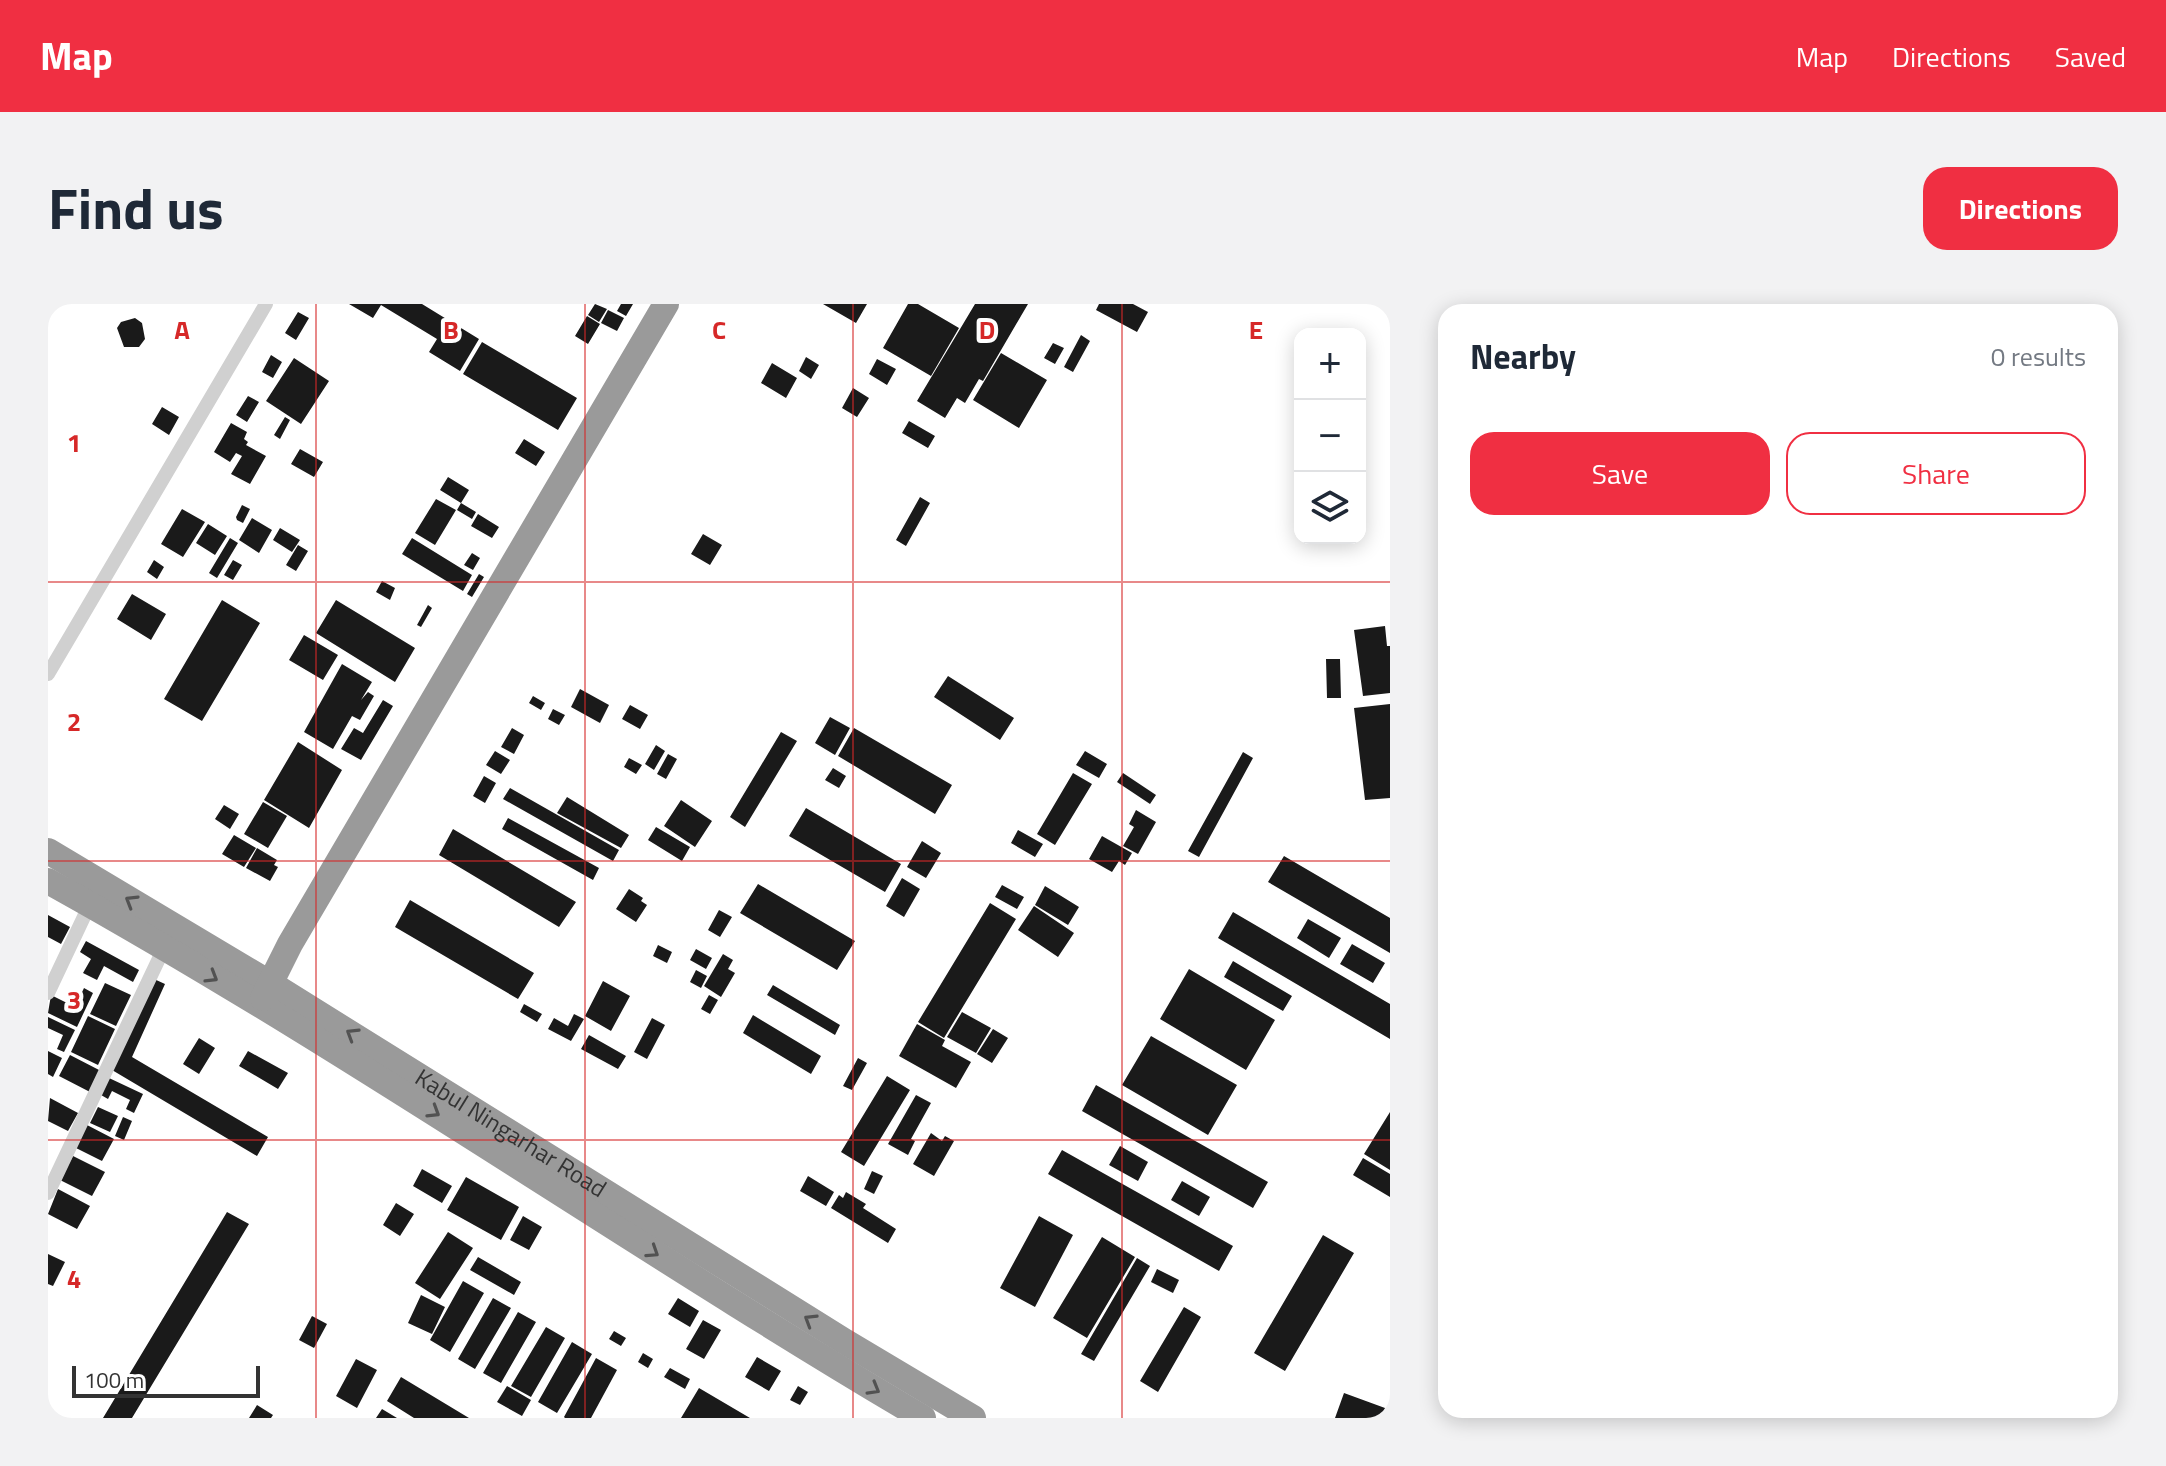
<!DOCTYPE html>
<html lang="en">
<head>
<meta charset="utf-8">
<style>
	body { margin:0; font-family:"Titillium Web",sans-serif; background:#f2f2f3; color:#1f2937 }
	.controls { position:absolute; right:24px; top:24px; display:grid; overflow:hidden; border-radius:16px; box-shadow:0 4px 20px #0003 }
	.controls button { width:72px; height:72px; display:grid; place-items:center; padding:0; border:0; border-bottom:2px solid #e0e1e3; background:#fff; color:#1f2937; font:40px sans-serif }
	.scale { position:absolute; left:24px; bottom:20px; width:188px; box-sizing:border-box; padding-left:8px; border:4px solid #333; border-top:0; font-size:22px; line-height:28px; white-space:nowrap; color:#333; -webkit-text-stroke:6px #fff; paint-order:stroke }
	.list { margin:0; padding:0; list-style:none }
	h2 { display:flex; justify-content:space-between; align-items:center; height:104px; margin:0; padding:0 32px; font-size:34px }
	h2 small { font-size:26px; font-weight:400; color:#747a83 }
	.actions { display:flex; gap:16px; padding:24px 32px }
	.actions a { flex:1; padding:18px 0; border:2px solid #f02f42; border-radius:24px; text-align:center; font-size:28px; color:#f02f42 }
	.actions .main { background:#f02f42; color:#fff }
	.icon { flex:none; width:44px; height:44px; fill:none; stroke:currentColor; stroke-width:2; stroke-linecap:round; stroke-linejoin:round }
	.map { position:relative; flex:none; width:1342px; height:1114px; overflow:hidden; border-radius:24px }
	header { display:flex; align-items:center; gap:48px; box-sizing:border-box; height:112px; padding:0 40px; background:#f02f42; color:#fff }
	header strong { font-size:38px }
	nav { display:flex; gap:44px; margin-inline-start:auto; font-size:28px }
	.intro { display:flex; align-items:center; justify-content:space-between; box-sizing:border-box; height:192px; padding:0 48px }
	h1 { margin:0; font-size:56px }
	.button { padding:20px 36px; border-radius:24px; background:#f02f42; color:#fff; font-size:28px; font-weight:700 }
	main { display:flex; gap:48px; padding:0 48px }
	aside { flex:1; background:#fff; border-radius:24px; box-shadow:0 4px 20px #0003 }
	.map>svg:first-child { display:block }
	.building { fill:#1a1a1a }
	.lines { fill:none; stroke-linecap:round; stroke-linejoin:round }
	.street { stroke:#d0d0d0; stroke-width:14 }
	.highway { stroke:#9a9a9a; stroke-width:26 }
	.oneway { stroke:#525252 }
	.grid { fill:none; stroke:#d62828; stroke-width:2; stroke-opacity:0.55 }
	.labels { text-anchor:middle; stroke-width:8; stroke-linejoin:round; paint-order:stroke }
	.street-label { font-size:24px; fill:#333; stroke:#fff }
	.grid-label { font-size:26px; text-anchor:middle; font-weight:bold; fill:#d62828; stroke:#fff; stroke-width:8; stroke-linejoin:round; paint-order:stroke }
</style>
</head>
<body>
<header>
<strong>Map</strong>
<nav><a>Map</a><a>Directions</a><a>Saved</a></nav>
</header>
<div class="intro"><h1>Find us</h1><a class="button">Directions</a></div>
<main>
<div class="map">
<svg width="1342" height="1114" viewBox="0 0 1342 1114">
	<rect width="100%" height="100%" fill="#fff"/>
	<path class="building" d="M301,0H374L431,35L412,67L381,48L389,35L333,1L325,14Z
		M547,0L559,5L551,18L540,11Z
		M573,0H585L578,12L569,7Z
		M775,0H819L808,19Z
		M860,0H870L911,24L883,72L835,44Z
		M927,0H980L935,77L931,75L917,99L909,94L897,114L869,97Z
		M1051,0H1085L1100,8L1089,28L1048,6Z
		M560,6L576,14L569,27L553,19Z
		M250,8L261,14L248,36L237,29Z
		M539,12L552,20L540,40L527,32Z
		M87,14L94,19L97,35L91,43H76L69,24L73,18Z
		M1033,31L1042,37L1025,68L1016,63Z
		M434,38L529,94L510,126L415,70Z
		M1005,39L1016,44L1007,60L996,54Z
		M953,49L999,76L971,124L925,96Z
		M223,51L234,58L225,74L214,68Z
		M758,53L771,61L763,75L751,67Z
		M246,54L281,77L253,120L218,97Z
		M829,55L848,65L839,81L821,70Z
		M724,59L749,74L738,94L713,79Z
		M805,84L821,94L809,113L794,104Z
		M200,92L211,98L199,118L188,111Z
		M114,103L131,113L121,131L104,120Z
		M237,113L242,116L232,135L226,131Z
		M861,117L887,132L880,144L854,129Z
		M183,119L199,128L196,135L200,138L198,141L218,152L202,180L183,170L194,152L188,149L182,158L166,148Z
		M476,135L497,148L488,162L467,149Z
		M252,145L275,158L266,173L243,160Z
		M400,173L421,186L413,199L392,186Z
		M872,193L882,199L858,242L848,236Z
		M388,195L408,206L387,241L367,229Z
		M413,199L428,208L424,215L409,206Z
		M194,201L202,205L195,219L189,216L188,213Z
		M134,205L157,218L135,253L113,240Z
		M430,210L451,223L444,234L423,222Z
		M204,214L224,226L211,249L191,236Z
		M160,220L179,232L167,251L148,239Z
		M232,224L252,236L244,248L225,236Z
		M655,230L674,241L662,261L643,250Z
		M182,234L190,239L169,274L161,269Z
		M364,234L424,271L415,287L354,250Z
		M250,241L260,247L248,267L238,261Z
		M424,249L432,254L425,266L416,261Z
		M106,256L116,263L109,275L99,268Z
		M185,256L194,261L185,276L176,271Z
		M431,270L436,273L424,293L419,290Z
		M334,277L347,284L342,296L328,288Z
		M84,290L118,310L103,336L69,315Z
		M174,296L212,319L154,417L116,395Z
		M288,296L367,344L347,378L268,329Z
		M380,301L384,304L373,323L369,321Z
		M1337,322L1339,342H1342V389L1315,392L1306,326Z
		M256,331L290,351L275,376L241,356Z
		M1278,355H1292L1293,394H1279Z
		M294,360L324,378L313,396L320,388L326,392L312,416L304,412L285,445L256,428Z
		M900,372L966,414L952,436L886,393Z
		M532,385L561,401L552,419L523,403Z
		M485,392L497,399L493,406L481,399Z
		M335,396L345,402L313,456L293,445L306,424L315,429Z
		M1342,400V494L1317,496L1306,404Z
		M582,401L600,411L592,425L574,415Z
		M505,405L517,411L511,421L500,415Z
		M782,413L802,424L787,451L767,439Z
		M464,424L476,431L466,450L453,443Z
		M806,424L904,481L887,510L790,452Z
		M733,428L749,437L697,523L682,513Z
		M250,438L294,466L261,524L216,496Z
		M608,441L617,447L606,466L597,460Z
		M447,447L462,456L453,470L438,461Z
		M1037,447L1059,460L1051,474L1028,461Z
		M1195,448L1205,454L1151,553L1140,547Z
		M620,450L629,455L618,475L609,470Z
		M581,454L594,461L588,470L576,463Z
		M785,464L798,472L791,484L777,476Z
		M1025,469L1044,480L1007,541L989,530Z
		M1075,469L1108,491L1102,500L1069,478Z
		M436,472L448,479L437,499L425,492Z
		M462,484L571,546L565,557L455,495Z
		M519,493L581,531L573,544L509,509Z
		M633,496L664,517L647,543L616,522Z
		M215,498L239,512L220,544L196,530Z
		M176,501L191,510L182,525L167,515Z
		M758,504L853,560L837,588L741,532Z
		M1088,506L1108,518L1090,550L1075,542L1086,523L1081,520Z
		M460,514L551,564L545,576L454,525Z
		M608,523L642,543L634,557L600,536Z
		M405,525L528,598L511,623L391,551Z
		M970,526L995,540L987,553L963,539Z
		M186,531L208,544L196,563L174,550Z
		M1054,532L1084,549L1077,561L1071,557L1064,568L1041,555Z
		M874,537L893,549L878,574L859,563Z
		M209,544L229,556L226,561L230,563L222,577L198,564Z
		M1236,552L1342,614V649L1220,578Z
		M854,574L872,585L856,613L838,602Z
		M710,580L807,637L789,666L692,609Z
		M954,581L976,593L969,605L947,593Z
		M997,582L1031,603L1020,621L987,601Z
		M581,585L595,594L593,597L599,601L588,618L568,605Z
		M362,596L486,669L470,695L347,623Z
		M942,599L968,615L896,734L870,718Z
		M986,602L1026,629L1010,653L970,626Z
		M671,606L684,613L672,633L660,626Z
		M1185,608L1342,700V735L1170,634Z
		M0,611L22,623L13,640L0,633Z
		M1260,615L1293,634L1281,654L1249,634Z
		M38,637L91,666L85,678L56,662L49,676L35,669L43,655L32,648Z
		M1304,640L1337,659L1325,679L1292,660Z
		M610,641L624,648L619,659L605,652Z
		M648,645L664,654L658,665L642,656Z
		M675,650L685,656L680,665L687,669L673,693L656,682Z
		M1185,657L1244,692L1235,707L1176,673Z
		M1141,665L1227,716L1198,766L1112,715Z
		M648,666L659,672L653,684L642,678Z
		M106,675L117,680L84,753L220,833L209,852L64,766Z
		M555,677L582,692L563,727L537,712Z
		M57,679L83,691L68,722L42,710Z
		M725,681L792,721L787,731L719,691Z
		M36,684L45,689L29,723L0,709L3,691L27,703Z
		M661,691L670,696L662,710L653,705Z
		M476,700L494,710L489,718L472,708Z
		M914,708L943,724L928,749L899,733Z
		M526,710L536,715L523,737L500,725L506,714L520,722Z
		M705,711L773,752L763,770L695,729Z
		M40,712L67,725L50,761L23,748Z
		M0,713L27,726L16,748L9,745L15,731L0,724Z
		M604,714L617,721L599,755L586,748Z
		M869,720L897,736L894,742L923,758L908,784L851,752Z
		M945,725L960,734L944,759L929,750Z
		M541,731L578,752L570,765L533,745Z
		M1103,732L1189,781L1160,831L1074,781Z
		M151,734L167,744L151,770L135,760Z
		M0,747L14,754L5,773L0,770Z
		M200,747L240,769L230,785L191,762Z
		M22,751L53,767L42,788L11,772Z
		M810,754L819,759L804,786L795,782Z
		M839,772L862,786L816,862L793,848Z
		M61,774L95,790L86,809L78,805L82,796L64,787L60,795L53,791Z
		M1048,781L1220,878L1205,904L1034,807Z
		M868,791L883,799L863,835L867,837L860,851L840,840Z
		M2,794L30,809L20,827L0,817Z
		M50,803L70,812L62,828L42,819Z
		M1342,808V866L1316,850Z
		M75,813L84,817L76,836L67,832Z
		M39,821L66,835L54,857L28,844Z
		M883,829L894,837L897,832L906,837L886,872L865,860Z
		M1072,842L1100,858L1090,877L1061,861Z
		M1014,846L1185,942L1171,967L1000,870Z
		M25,852L57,868L44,892L12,876Z
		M1315,854L1342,870V893L1305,871Z
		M374,865L404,882L394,899L365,882Z
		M824,867L835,872L826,890L816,885Z
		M760,872L786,888L778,902L752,887Z
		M418,873L471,903L453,936L399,906Z
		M1134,877L1162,893L1151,912L1123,896Z
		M10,885L42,902L29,925L0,910Z
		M798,888L818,900L815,904L848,925L840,939L783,904L791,891L795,894Z
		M348,899L366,910L352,932L335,921Z
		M179,908L201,920L84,1114H55Z
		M475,912L494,923L481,946L462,936Z
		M991,912L1025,931L987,1003L952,984Z
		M400,928L425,944L392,995L367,979Z
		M1275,931L1306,949L1237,1067L1206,1049Z
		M1054,933L1087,953L1039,1034L1005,1014Z
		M0,950L17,958L5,982L0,980Z
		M430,953L473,978L466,991L422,966Z
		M1089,954L1102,962L1046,1057L1033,1050Z
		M1109,965L1131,976L1125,989L1103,978Z
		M415,977L436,989L402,1048L382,1036Z
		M373,991L397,1003L384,1030L360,1019Z
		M445,994L463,1004L427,1065L410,1055Z
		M630,994L651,1007L642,1023L620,1010Z
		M1136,1003L1153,1013L1110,1088L1092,1077Z
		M470,1008L488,1018L453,1079L435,1069Z
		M264,1012L279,1020L266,1044L251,1036Z
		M655,1016L673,1026L656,1055L638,1045Z
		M498,1023L517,1034L483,1093L463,1082Z
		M566,1027L578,1034L573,1042L561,1035Z
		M524,1038L544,1050L509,1109L490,1098Z
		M595,1049L605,1055L600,1064L590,1058Z
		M709,1053L733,1067L721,1087L697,1073Z
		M548,1054L569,1066L543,1114H517L516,1113Z
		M308,1055L329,1066L309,1104L288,1092Z
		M622,1064L642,1075L637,1085L616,1073Z
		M353,1073L421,1114H366L339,1097Z
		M459,1082L483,1096L474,1112L449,1098Z
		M750,1082L760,1088L752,1101L742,1096Z
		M651,1084L702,1114H633Z
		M1296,1089L1337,1104L1334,1114H1287Z
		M209,1101L225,1111L223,1114H201Z
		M334,1105L349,1114H328Z"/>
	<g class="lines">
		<path class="street" d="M0,370L218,0
			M0,689L42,600
			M0,889L116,644"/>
		<g class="highway">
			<path id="s1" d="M0,547L223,680L796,1037L925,1114"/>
			<path d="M0,577C299,743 580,940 875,1114"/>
			<path d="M215,694L242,640L618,0"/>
		</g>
	</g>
	<defs><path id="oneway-chevron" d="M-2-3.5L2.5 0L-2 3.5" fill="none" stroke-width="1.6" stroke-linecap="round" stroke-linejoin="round" transform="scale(2)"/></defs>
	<g class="oneway">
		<use href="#oneway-chevron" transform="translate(83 597) rotate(-149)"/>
		<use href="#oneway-chevron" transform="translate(164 673) rotate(31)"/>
		<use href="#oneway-chevron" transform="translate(304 730) rotate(-148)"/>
		<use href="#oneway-chevron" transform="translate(386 808) rotate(32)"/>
		<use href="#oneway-chevron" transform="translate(605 948) rotate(33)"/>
		<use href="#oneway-chevron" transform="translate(762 1016) rotate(-148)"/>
		<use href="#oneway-chevron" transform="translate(826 1085) rotate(30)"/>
	</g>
	<path class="grid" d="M268,0V1114M537,0V1114M805,0V1114M1074,0V1114M0,278H1342M0,557H1342M0,836H1342"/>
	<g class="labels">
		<g class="street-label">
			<text dy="8" stroke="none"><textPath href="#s1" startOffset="542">Kabul Ningarhar Road</textPath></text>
		</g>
	</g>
	<g class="grid-label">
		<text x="134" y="35">A</text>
		<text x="403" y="35">B</text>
		<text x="671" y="35">C</text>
		<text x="939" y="35">D</text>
		<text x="1208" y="35">E</text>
		<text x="26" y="148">1</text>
		<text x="26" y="427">2</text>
		<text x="26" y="705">3</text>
		<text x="26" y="984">4</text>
	</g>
</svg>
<div class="controls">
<button>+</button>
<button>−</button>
<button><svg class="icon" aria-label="layers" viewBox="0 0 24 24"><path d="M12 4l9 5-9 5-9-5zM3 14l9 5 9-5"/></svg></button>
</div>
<div class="scale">100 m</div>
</div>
<aside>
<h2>Nearby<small>0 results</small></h2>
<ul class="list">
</ul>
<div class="actions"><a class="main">Save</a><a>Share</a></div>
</aside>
</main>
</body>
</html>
